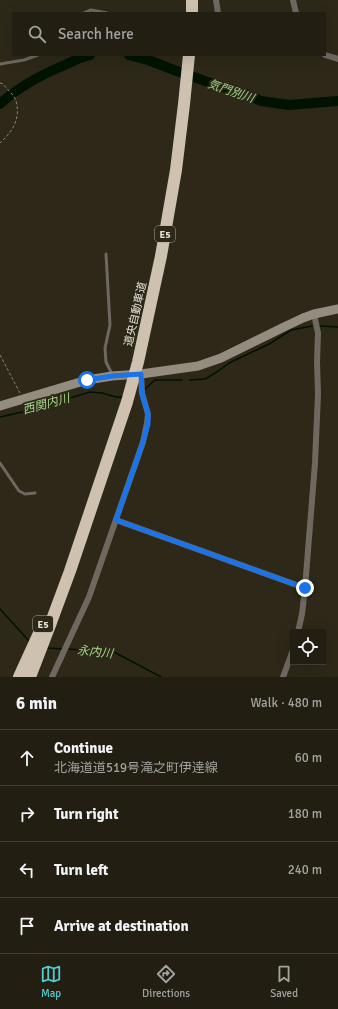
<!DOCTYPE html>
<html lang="en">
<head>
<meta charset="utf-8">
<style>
	body { margin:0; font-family:Signika,"Noto Sans JP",sans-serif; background:#2e2b20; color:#f1f3f6 }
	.controls { position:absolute; right:12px; bottom:12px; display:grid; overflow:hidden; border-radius:0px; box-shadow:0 4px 16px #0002 }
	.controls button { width:36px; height:36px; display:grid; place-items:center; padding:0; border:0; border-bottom:1px solid #3f3c32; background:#221e12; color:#f1f3f6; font:20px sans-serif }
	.stop { position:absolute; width:12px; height:12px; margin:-9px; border:3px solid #1a73e8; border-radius:50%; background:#fff }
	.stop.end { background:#1a73e8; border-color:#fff; box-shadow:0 1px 4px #0008 }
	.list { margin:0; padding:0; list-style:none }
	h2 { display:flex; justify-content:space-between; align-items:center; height:52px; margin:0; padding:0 16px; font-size:17px }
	h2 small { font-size:13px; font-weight:400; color:#a2a29f }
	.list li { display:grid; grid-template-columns:26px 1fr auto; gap:12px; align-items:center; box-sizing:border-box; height:56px; padding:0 16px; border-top:1px solid #3f3c32 }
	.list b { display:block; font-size:15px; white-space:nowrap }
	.list p { margin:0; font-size:13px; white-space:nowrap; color:#a2a29f }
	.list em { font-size:13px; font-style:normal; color:#a2a29f }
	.icon { flex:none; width:22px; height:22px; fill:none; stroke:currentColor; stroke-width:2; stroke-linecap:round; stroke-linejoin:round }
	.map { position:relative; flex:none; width:338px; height:677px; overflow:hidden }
	.search { position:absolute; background:#221e12; box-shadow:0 4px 16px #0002; left:12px; right:12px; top:12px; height:44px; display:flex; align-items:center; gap:10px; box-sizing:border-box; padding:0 14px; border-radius:0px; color:#a2a29f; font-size:15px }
	.sheet { height:276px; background:#221e12 }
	nav { display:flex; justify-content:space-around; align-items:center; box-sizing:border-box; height:56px; border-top:1px solid #3f3c32; background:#221e12; font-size:11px; color:#a2a29f }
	nav a { display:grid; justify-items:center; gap:2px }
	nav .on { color:#52cdcf }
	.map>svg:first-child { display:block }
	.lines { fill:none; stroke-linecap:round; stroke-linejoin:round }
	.stream { stroke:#011300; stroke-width:1.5 }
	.river { stroke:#011300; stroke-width:10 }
	.path { stroke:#878476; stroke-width:1; stroke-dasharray:3 2; stroke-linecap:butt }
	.lane { stroke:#6e6861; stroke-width:3 }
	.street { stroke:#6e6861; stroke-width:6 }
	.secondary { stroke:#958c80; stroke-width:9 }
	.highway { stroke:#cec1af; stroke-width:12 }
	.route { stroke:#1a73e8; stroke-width:5 }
	.labels { text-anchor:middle; stroke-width:3.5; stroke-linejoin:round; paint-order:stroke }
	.shield { fill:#2d2818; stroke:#acaa9d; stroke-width:1 }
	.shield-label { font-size:10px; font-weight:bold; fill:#e3e1d6 }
	.street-label { font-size:11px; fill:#e3e1d6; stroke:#2d2818 }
	.water-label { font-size:12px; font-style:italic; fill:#a2d38b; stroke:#2d2818 }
</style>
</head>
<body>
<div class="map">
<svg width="338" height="677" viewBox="0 0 338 677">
	<rect width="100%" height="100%" fill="#2d2818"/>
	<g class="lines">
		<path class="stream" d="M320,326L338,327
			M190,380L205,379L217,372L229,363L269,344L291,330L312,326
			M144,390L155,380H182
			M0,417L31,410L90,392L102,393L116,397H122
			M0,609L29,641
			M48,648L63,649
			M67,649L114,652L161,677"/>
		<path class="river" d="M129,55L148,60L174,70L219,86L246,94L261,101L289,105L338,101
			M0,104C19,86 43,74 67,64C75,60 82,57 90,55"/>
		<path class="path" d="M0,83L3,84C6,88 15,96 16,101C21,119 12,132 0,143
			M0,355L20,393"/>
		<path class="lane" d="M84,13L91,10L107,13
			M0,64L24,60L38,55
			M106,254L110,325L105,348L106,362L112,374
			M0,463L19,491L25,494L35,493"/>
		<path class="street" d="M216,0L218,13
			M293,0L296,13
			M325,55L338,59
			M116,520L305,588
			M298,632L302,614L305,588L315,463L318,394L317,362L318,333L314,314
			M52,677L89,597L143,442L147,423L148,414L142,393L141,374
			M283,677L293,650"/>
		<path class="secondary" d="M0,406L87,380L112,376L141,374L198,366L221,358L284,327L303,318L314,314L338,309"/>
		<path class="highway" d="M192,13V0
			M19,677L40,631
			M30,677L50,625L70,571L127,402L138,362L161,256L176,170L184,104L189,55"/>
	</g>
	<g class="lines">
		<path class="route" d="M87,380L112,376L141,374L142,393L148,414V424L143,442L116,520L305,588"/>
	</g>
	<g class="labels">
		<g class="shield">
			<rect x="155" y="226" width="20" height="16" rx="3"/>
			<rect x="33" y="616" width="20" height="16" rx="3"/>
		</g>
		<g class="shield-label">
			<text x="165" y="238">E5</text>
			<text x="43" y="628">E5</text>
		</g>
		<g class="street-label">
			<text transform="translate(135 314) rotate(-77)" y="4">道央自動車道</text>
		</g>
		<g class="water-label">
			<text transform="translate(231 91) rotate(19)" y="4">気門別川</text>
			<text transform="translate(46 404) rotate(-15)" y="4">西関内川</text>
			<text transform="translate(95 652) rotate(6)" y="4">永内川</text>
		</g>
	</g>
</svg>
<div class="controls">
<button><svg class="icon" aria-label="locate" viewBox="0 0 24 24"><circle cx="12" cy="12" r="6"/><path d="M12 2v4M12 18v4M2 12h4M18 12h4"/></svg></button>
</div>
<div class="stop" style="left:87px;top:380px"></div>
<div class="stop end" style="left:305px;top:588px"></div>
<div class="search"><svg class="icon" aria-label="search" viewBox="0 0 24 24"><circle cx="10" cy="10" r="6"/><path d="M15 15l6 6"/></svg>Search here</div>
</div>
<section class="sheet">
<h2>6 min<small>Walk · 480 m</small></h2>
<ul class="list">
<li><svg class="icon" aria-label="ahead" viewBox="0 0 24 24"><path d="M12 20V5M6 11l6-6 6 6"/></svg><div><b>Continue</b><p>北海道道519号滝之町伊達線</p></div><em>60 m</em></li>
<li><svg class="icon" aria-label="right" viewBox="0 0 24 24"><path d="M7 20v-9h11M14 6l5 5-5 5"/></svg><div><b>Turn right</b></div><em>180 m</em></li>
<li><svg class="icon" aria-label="left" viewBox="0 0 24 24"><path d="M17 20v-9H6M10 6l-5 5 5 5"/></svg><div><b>Turn left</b></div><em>240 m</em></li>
<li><svg class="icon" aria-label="arrive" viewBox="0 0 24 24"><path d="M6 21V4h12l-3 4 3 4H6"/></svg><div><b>Arrive at destination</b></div></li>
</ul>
</section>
<nav>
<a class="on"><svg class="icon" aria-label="map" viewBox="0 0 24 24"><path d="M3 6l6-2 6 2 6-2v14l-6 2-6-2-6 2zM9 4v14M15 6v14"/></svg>Map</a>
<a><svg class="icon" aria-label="directions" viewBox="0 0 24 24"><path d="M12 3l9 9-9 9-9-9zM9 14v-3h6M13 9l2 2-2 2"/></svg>Directions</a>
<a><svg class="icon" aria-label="saved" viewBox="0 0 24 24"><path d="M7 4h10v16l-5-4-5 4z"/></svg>Saved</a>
</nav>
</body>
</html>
